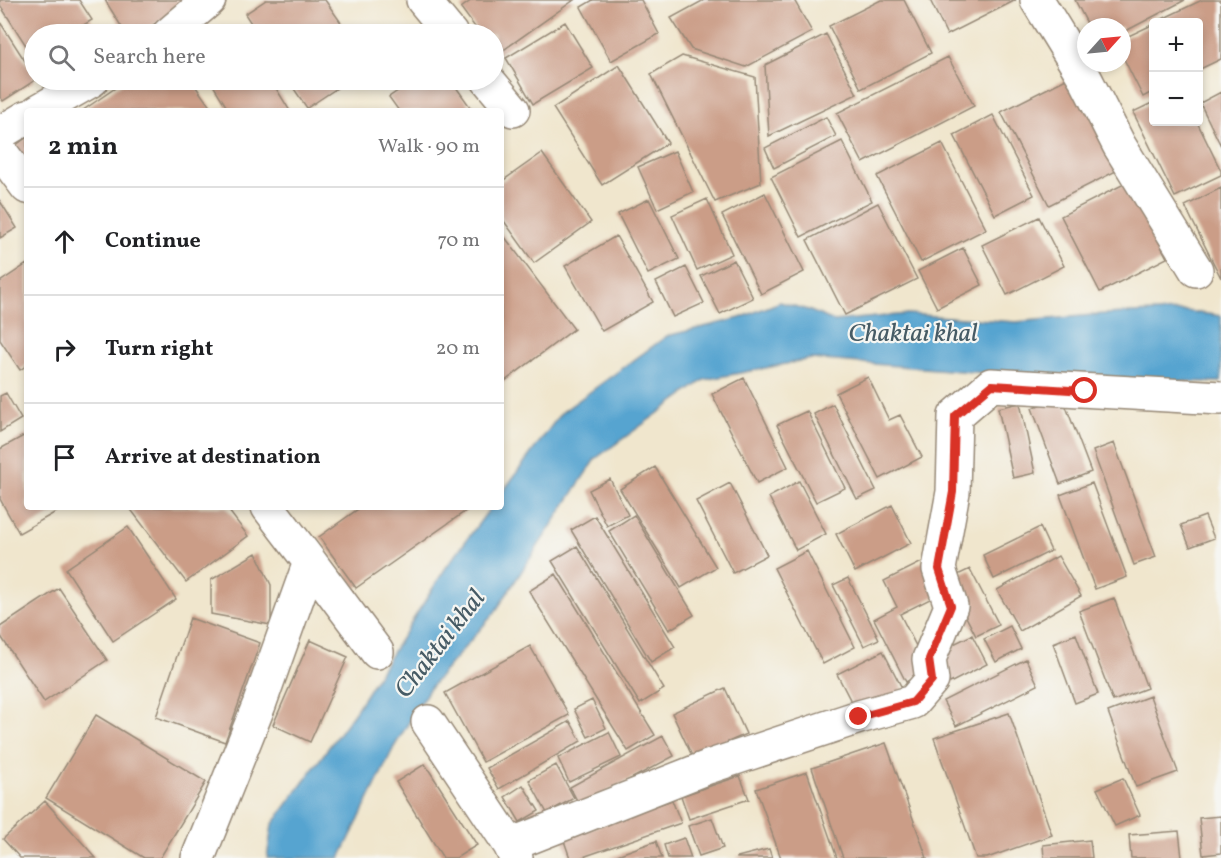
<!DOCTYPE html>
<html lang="en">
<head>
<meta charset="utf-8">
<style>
	body { margin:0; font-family:Vollkorn,serif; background:#f6f6f6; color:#202124 }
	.controls { position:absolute; right:18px; top:18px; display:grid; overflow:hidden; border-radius:6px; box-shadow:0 3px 9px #0003 }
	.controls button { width:54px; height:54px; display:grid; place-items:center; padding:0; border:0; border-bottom:2px solid #e0e0e0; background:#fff; color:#202124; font:30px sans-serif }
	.compass { position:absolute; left:1077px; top:18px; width:54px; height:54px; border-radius:50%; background:#fff; box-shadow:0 3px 9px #0003; rotate:63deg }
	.stop { position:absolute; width:18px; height:18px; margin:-14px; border:4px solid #d93025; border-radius:50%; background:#fff }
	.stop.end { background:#d93025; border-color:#fff; box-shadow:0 2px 6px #0008 }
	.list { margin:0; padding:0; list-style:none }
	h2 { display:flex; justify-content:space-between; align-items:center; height:78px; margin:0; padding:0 24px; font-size:26px }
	h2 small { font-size:20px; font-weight:400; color:#757577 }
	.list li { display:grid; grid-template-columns:39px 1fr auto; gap:18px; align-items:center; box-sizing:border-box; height:108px; padding:0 24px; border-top:2px solid #e0e0e0 }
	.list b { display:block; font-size:22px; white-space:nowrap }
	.list em { font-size:20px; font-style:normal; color:#757577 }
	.icon { flex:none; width:33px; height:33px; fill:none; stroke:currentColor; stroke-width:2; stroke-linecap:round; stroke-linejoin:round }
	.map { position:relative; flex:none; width:1221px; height:858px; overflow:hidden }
	.search { position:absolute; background:#fff; box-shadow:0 3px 9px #0003; left:24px; top:24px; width:480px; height:66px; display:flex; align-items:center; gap:15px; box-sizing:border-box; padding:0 21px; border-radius:33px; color:#757577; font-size:22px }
	.panel { position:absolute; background:#fff; box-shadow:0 3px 9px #0003; left:24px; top:108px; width:480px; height:402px; border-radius:6px }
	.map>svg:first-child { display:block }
	.water { fill:#57a4d0; stroke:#496777; stroke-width:1.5 }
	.building { fill:#cb9d87 }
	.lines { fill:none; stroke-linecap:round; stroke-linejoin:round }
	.minor-casing { stroke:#968876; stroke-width:36 }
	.minor { stroke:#fff; stroke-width:33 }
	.route { stroke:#d93025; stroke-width:8 }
	.labels { text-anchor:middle; stroke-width:4.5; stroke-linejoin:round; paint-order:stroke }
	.water-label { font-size:26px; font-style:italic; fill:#465b65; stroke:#f6f6f2 }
</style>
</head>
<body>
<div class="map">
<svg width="1221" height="858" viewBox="0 0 1221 858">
	<rect width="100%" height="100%" fill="#f6f6f2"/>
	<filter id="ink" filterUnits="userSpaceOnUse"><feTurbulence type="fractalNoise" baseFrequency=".0167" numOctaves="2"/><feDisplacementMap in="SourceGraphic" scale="12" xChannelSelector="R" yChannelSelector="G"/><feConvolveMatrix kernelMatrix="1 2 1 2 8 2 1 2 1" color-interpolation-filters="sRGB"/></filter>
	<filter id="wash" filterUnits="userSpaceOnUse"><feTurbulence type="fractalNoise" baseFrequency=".008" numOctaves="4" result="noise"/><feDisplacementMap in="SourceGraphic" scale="24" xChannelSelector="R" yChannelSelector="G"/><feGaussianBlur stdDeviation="1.35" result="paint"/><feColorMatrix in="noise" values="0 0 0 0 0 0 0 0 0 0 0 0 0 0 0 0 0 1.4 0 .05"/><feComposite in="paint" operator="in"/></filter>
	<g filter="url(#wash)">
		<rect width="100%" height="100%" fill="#f0e6cd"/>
		<path class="water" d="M780,302L808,310L834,321L908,314L1016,322L1104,314L1186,311L1221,316V382L1073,380L811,359L704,380L595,459L495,612L429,689L394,747L340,858H267L272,825L356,710L445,569L491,507H501V494L561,413L667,336L740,318Z"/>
		<g id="blocks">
			<path class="building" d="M0,0H79L92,20L69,34H34V58L0,5Z
				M105,0H195L138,34H126Z
				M266,0H325L349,34H258L245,14Z
				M472,0H574L495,56L494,34H480L461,8Z
				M593,0H641L659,34L611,61L581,7Z
				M704,0H794L812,32L746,67L691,49L671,18Z
				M881,0H904L931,53L861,89L829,26Z
				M930,0H1016L947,35Z
				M1075,0H1185L1122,33V27H1089Z
				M1202,0H1221V59L1198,70V22H1156Z
				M0,22L34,75V81L3,101L0,97Z
				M565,22L593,68L533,104L506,58Z
				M1154,24V91L1143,97L1122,55V39Z
				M826,34L857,94L769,136L765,65Z
				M682,56L755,77L761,183L715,202L651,74Z
				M948,57L974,106L863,163L837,113Z
				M619,65L668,143L602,185L553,108Z
				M1074,75L1122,168L1049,205L1001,112Z
				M127,80H191L213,111H82Z
				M210,80H271L290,111H229Z
				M288,80H349L307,108Z
				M414,80H451L473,111H399L389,97Z
				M1221,92V146L1200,103Z
				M1154,102V122H1197L1221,171V175L1175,197L1133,112Z
				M993,115L1034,195L995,215L954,135Z
				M826,117L836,136L774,168L765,148Z
				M27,137V162L15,146Z
				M842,141L872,201L801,237L771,177Z
				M942,143L986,229L921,262L877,176Z
				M675,151L693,192L657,209L638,167Z
				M542,153L591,222L534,263L501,217V182Z
				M1128,182L1167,258L1100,292L1061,216Z
				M1221,188V278L1185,206Z
				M765,193L804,272L761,294L722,215Z
				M649,199L679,259L648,274L618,214Z
				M707,199L732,254L697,270L672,215Z
				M0,201L17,228L0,238Z
				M878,203L917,279L845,315L807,240Z
				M1039,217L1064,266L1007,295L982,245Z
				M501,232L574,329L501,384Z
				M616,236L653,302L602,331L565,266Z
				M963,248L982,285L937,308L918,271Z
				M734,260L753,298L720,314L701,276Z
				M27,264V365L20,370L0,340V282Z
				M686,267L704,303L673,317L656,282Z
				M868,377L889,420L900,415L922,457L880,479L836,393Z
				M744,378L788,467L757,483L712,394Z
				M6,393L21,419L0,432V396Z
				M1062,396L1091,472L1060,484L1032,408Z
				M1020,403L1035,473L1013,478L998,408Z
				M833,404L876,490L857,499L814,414Z
				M807,411L845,488L816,502L777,425Z
				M27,434V507H65L19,533L0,499V449Z
				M1114,443L1156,557L1134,565L1093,451Z
				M655,467L716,567L681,588L620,489Z
				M610,479L628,515L607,526L589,490Z
				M799,481L826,534L796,550L769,497Z
				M730,483L767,555L733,573L696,501Z
				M1092,483L1127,577L1095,589L1060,495Z
				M892,505L911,543L855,572L836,534Z
				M129,507H226L248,536L186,582Z
				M361,507H465L467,510L356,588L319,537Z
				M634,515L694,615L669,630L609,531Z
				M595,516L675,647L651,662L571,530Z
				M1205,516L1214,538L1190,547L1181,525Z
				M128,527L176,599L113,641L66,569Z
				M1040,527L1051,551L994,579L983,555Z
				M577,546L664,689L640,704L552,561Z
				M807,551L855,647L823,664L774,568Z
				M256,553L271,585V625L211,614V580Z
				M1058,556L1081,596L1020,631L997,590Z
				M926,560L942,593L900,614L928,670L906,682L874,619L897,607L884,581Z
				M970,569L999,625L976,636L947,580Z
				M556,574L655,735L628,751L529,591Z
				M848,578L879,639L864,646L833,585Z
				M59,588L107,660L44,702L0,635V627Z
				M1114,598L1147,688L1113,701L1079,611Z
				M190,618L260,643L225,742L156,717Z
				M1010,626L1021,649L996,662L984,639Z
				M1076,634L1098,694L1075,703L1053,643Z
				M972,635L987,664L950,683L935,653Z
				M310,640L348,657L310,742L273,725Z
				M530,646L569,715L483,762L445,693Z
				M883,651L904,692L858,715L837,674Z
				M1026,659L1038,685L956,726L943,701Z
				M725,688L746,734L693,758L672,713Z
				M1150,696L1178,772L1136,787L1108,712Z
				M592,700L606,728L588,737L574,709Z
				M1009,713L1052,835L987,858H976L934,738Z
				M96,715L206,782L160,858H144L46,798Z
				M570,721L581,741L499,789L487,768Z
				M609,732L621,757L569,782L558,758Z
				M663,736L674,756L580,806L570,787Z
				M886,743L927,858H843L812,768Z
				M425,764L477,845L456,858H443L396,782Z
				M556,765L574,798L547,813L529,780Z
				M807,772L837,858H781L756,789Z
				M740,776L749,799L689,819L681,796Z
				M1123,778L1140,815L1115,826L1097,789Z
				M523,785L539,811L520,822L505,797Z
				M672,800L681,823L580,858H570L563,838Z
				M45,801L96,858H20L3,839Z
				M1221,816V853L1203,855L1199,818Z
				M712,818L723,848L699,856L688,826Z
				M1179,831L1182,858H1131L1129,835Z
				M684,838L691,858H668L664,845Z
				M1090,840L1092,858H1044L1043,845Z
				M656,841L662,858H609Z
				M769,849L772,858H737V857Z"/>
		</g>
	</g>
	<g filter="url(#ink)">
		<use href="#blocks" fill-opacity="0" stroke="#968876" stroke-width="1.5"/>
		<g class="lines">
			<defs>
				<path id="minor" d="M423,0L451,34
					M1037,0L1086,80L1119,145L1196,270
					M169,34L209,0
					M488,80L513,110
					M38,111L92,80
					M0,133L27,117
					M0,151L27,187
					M310,562L377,652
					M428,722L510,845L516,858
					M510,845L708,767L859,717L913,702L932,680L929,659L951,606L939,569L953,492L955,416L991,385L1221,398
					M198,858L259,705L310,562L268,507"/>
			</defs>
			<use href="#minor" class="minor-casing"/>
			<use href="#minor" class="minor"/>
		</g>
	</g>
	<g class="lines" filter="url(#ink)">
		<path class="route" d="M859,717L913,702L932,680L929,659L951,606L939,569L953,492L955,416L992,385L1085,391"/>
	</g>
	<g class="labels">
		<g class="water-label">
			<text x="913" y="341">Chaktai khal</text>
			<text transform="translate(439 643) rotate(-52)" y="9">Chaktai khal</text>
		</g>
	</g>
</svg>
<div class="controls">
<button>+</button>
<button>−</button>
</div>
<svg class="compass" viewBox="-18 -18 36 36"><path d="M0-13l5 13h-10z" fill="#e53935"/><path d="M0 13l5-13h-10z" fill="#757577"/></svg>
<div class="stop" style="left:1085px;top:391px"></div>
<div class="stop end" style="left:859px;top:717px"></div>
<div class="search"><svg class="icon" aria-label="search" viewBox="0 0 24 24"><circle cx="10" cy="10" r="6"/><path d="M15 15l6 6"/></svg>Search here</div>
<section class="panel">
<h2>2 min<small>Walk · 90 m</small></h2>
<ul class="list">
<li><svg class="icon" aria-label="ahead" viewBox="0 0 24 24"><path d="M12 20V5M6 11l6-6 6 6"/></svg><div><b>Continue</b></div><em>70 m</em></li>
<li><svg class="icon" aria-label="right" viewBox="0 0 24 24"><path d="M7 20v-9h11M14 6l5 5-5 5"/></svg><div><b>Turn right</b></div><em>20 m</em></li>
<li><svg class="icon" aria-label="arrive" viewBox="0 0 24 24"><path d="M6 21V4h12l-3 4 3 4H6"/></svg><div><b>Arrive at destination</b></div></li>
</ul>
</section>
</div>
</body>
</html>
